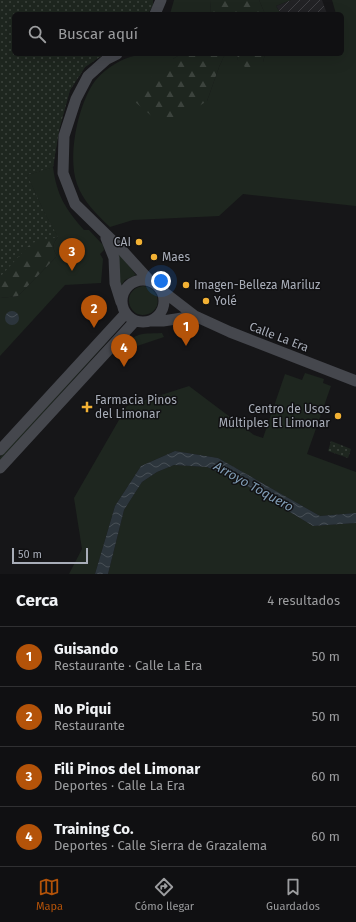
<!DOCTYPE html>
<html lang="es">
<head>
<meta charset="utf-8">
<style>
	body { margin:0; font-family:"Fira Sans",sans-serif; background:#1e1e20; color:#f1f3f6 }
	.scale { position:absolute; left:12px; bottom:10px; width:76px; box-sizing:border-box; padding-left:4px; border:2px solid #a8adb8; border-top:0; font-size:11px; line-height:14px; white-space:nowrap; color:#a8adb8; -webkit-text-stroke:3px #111113; paint-order:stroke }
	.you { position:absolute; left:161px; top:281px; width:14px; height:14px; margin:-10px; border:3px solid #fff; border-radius:50%; background:#1a73e8; box-shadow:0 0 0 6px #1a73e833 }
	.badge { display:grid; place-items:center; width:26px; height:26px; border-radius:50%; background:#b45309; color:#fff; font-size:13px; font-weight:700 }
	.pin { position:absolute; translate:-50% -33px; filter:drop-shadow(0 1px 2px #0008) }
	.pin::after { content:''; position:absolute; top:21px; width:14px; height:12px; background:inherit; clip-path:polygon(0 0,100% 0,50% 100%) }
	.list { margin:0; padding:0; list-style:none }
	h2 { display:flex; justify-content:space-between; align-items:center; height:52px; margin:0; padding:0 16px; font-size:17px }
	h2 small { font-size:13px; font-weight:400; color:#9c9d9f }
	.list li { display:grid; grid-template-columns:26px 1fr auto; gap:12px; align-items:center; box-sizing:border-box; height:60px; padding:0 16px; border-top:1px solid #303032 }
	.list b { display:block; font-size:15px; white-space:nowrap }
	.list p { margin:0; font-size:13px; white-space:nowrap; color:#9c9d9f }
	.list em { font-size:13px; font-style:normal; color:#9c9d9f }
	.icon { flex:none; width:22px; height:22px; fill:none; stroke:currentColor; stroke-width:2; stroke-linecap:round; stroke-linejoin:round }
	.map { position:relative; flex:none; width:356px; height:574px; overflow:hidden }
	.search { position:absolute; background:#101012; box-shadow:0 4px 16px #0002; left:12px; right:12px; top:12px; height:44px; display:flex; align-items:center; gap:10px; box-sizing:border-box; padding:0 14px; border-radius:6px; color:#9c9d9f; font-size:15px }
	.sheet { height:292px; background:#101012 }
	nav { display:flex; justify-content:space-around; align-items:center; box-sizing:border-box; height:56px; border-top:1px solid #303032; background:#101012; font-size:11px; color:#9c9d9f }
	nav a { display:grid; justify-items:center; gap:2px }
	nav .on { color:#b45309 }
	.map>svg:first-child { display:block }
	.industrial { fill:url(#industrial-furrows) }
	.green { fill:#1e261f }
	.forest { fill:url(#forest-firs) }
	.park { fill:url(#park-dots) }
	.water { fill:url(#water-waves) }
	.lines { fill:none; stroke-linecap:round; stroke-linejoin:round }
	.secondary { stroke:#45474d; stroke-width:11 }
	.poi-dot { fill:#f2b134; stroke:#111113; stroke-width:1.5 }
	.labels { text-anchor:middle; stroke-width:3; stroke-linejoin:round; paint-order:stroke }
	.poi-label { font-size:12px; fill:#a8adb8; stroke:#111113; text-anchor:start }
	.street-label { font-size:12px; fill:#a8adb8; stroke:#111113 }
	.water-label { font-size:13px; font-style:italic; fill:#7f9bb3; stroke:#111113 }
</style>
</head>
<body>
<div class="map">
<svg width="356" height="574" viewBox="0 0 356 574">
	<defs>
		<pattern id="industrial-furrows" width="10" height="10" patternUnits="userSpaceOnUse"><rect width="10" height="10" fill="#222225"/><path d="M-1 1l2-2M0 10L10 0M9 11l2-2" fill="none" stroke="#3f3f43"/></pattern>
		<pattern id="forest-firs" width="22" height="20" patternUnits="userSpaceOnUse"><rect width="22" height="20" fill="#1e261f"/><path d="M5 1l3.5 6h-7zM16 11l3.5 6h-7z" fill="#3c433d"/></pattern>
		<pattern id="park-dots" width="8" height="8" patternUnits="userSpaceOnUse"><rect width="8" height="8" fill="#1e261f"/><path d="M2 2h.1M6 6h.1" fill="none" stroke="#3c433d" stroke-width="1.8" stroke-linecap="round"/></pattern>
		<pattern id="water-waves" width="16" height="10" patternUnits="userSpaceOnUse"><rect width="16" height="10" fill="#2c353c"/><path d="M0 5q4-4 8 0t8 0" fill="none" stroke="#485056"/></pattern>
	</defs>
	<rect width="100%" height="100%" fill="#161618"/>
	<path class="industrial" d="M291,0H322L327,14H281L276,6Z"/>
	<path class="green" d="M174,0H210L211,14H170Z
		M259,0H291L276,6L281,14H265Z
		M332,0H356V206L243,194L219,216L133,220L110,227C97,215 83,201 77,184C67,157 78,104 95,81C103,71 117,61 130,57C146,52 164,54 181,54L173,59L207,101L219,67L225,54H237L238,60L263,62L265,54H342V14H336Z
		M53,167C57,196 65,208 84,230H89L103,245L104,250L100,254L103,259L101,283L65,285L0,356V298L18,296L57,256C52,248 52,244 58,237L45,214L27,175Z
		M118,251L136,275L125,280L120,287Z
		M143,286C153,287 160,295 157,306C155,310 152,313 148,314C129,321 119,290 143,286Z
		M162,333L164,337L119,352C137,332 136,334 162,333Z
		M106,339L108,341L0,461V457Z
		M305,373L324,379L323,383L331,386L307,454L356,472V513L320,516L218,458L175,451L141,466L115,506L95,574H69L82,549L74,498L127,406L189,386L254,435L263,438L285,374L302,380Z
		M174,465L207,467L237,480L313,526L356,523V574H108L124,510L142,482L157,472Z"/>
	<path class="forest" d="M210,0H259L265,14H211Z
		M104,54L85,67L70,90L59,130L53,167L27,175L45,214L58,237C52,244 52,248 57,256L18,296L0,298V81Z
		M181,54H225L219,67L207,101L172,123L154,118L134,101L144,83L173,59Z
		M237,54H265L263,62L250,72L238,60Z"/>
	<path class="park" d="M0,0H153V5L148,14H14V54H104L85,67L70,90L59,130L53,167L27,175L45,214L58,237L31,243L0,277Z
		M331,441L351,449L348,458L328,451Z"/>
	<path class="water" d="M5 318a7 7 0 1 1 14 0a7 7 0 1 1-14 0Z
		M175,451L218,458L320,516L356,513V523L313,526L237,480L207,467L174,465L157,472L142,482L124,510L108,574H95L115,506L141,466Z"/>
	<g class="lines">
		<path class="secondary" d="M155,14L161,0
			M117,54L107,59L88,76L76,99L64,136L63,173L75,204L120,248L150,281
			M106,238L114,258L115,283L121,302
			M122 301a21 21 0 1 1 42 0a21 21 0 1 1-42 0Z
			M160,289L195,316L230,332L356,381
			M151,321H163L195,316
			M0,450L126,313
			M0,468L135,321"/>
	</g>
	<g class="poi-dot">
		<circle cx="139" cy="242" r="4"/>
		<circle cx="154" cy="257" r="4"/>
		<circle cx="186" cy="285" r="4"/>
		<circle cx="206" cy="301" r="4"/>
		<path d="M85 401h4v4h4v4h-4v4h-4v-4h-4v-4h4z"/>
		<circle cx="338" cy="416" r="4"/>
	</g>
	<g class="labels">
		<g class="poi-label">
			<text x="131" y="246" text-anchor="end">CAI</text>
			<text x="162" y="261">Maes</text>
			<text x="194" y="289">Imagen-Belleza Mariluz</text>
			<text x="214" y="305">Yolé</text>
			<text x="95" y="404">Farmacia Pinos<tspan x="95" dy="14">del Limonar</tspan></text>
			<text x="330" y="413" text-anchor="end">Centro de Usos<tspan x="330" dy="14">Múltiples El Limonar</tspan></text>
		</g>
		<g class="street-label">
			<text transform="translate(279 337) rotate(21)" y="4">Calle La Era</text>
		</g>
		<g class="water-label">
			<text transform="translate(254 486) rotate(29)" y="5">Arroyo Toquero</text>
		</g>
	</g>
</svg>
<div class="scale">50 m</div>
<div class="you"></div>
<div class="pin badge" style="left:186px;top:346px">1</div>
<div class="pin badge" style="left:94px;top:328px">2</div>
<div class="pin badge" style="left:72px;top:271px">3</div>
<div class="pin badge" style="left:124px;top:367px">4</div>
<div class="search"><svg class="icon" aria-label="search" viewBox="0 0 24 24"><circle cx="10" cy="10" r="6"/><path d="M15 15l6 6"/></svg>Buscar aquí</div>
</div>
<section class="sheet">
<h2>Cerca<small>4 resultados</small></h2>
<ul class="list">
<li><span class="badge">1</span><div><b>Guisando</b><p>Restaurante · Calle La Era</p></div><em>50 m</em></li>
<li><span class="badge">2</span><div><b>No Piqui</b><p>Restaurante</p></div><em>50 m</em></li>
<li><span class="badge">3</span><div><b>Fili Pinos del Limonar</b><p>Deportes · Calle La Era</p></div><em>60 m</em></li>
<li><span class="badge">4</span><div><b>Training Co.</b><p>Deportes · Calle Sierra de Grazalema</p></div><em>60 m</em></li>
</ul>
</section>
<nav>
<a class="on"><svg class="icon" aria-label="map" viewBox="0 0 24 24"><path d="M3 6l6-2 6 2 6-2v14l-6 2-6-2-6 2zM9 4v14M15 6v14"/></svg>Mapa</a>
<a><svg class="icon" aria-label="directions" viewBox="0 0 24 24"><path d="M12 3l9 9-9 9-9-9zM9 14v-3h6M13 9l2 2-2 2"/></svg>Cómo llegar</a>
<a><svg class="icon" aria-label="saved" viewBox="0 0 24 24"><path d="M7 4h10v16l-5-4-5 4z"/></svg>Guardados</a>
</nav>
</body>
</html>
